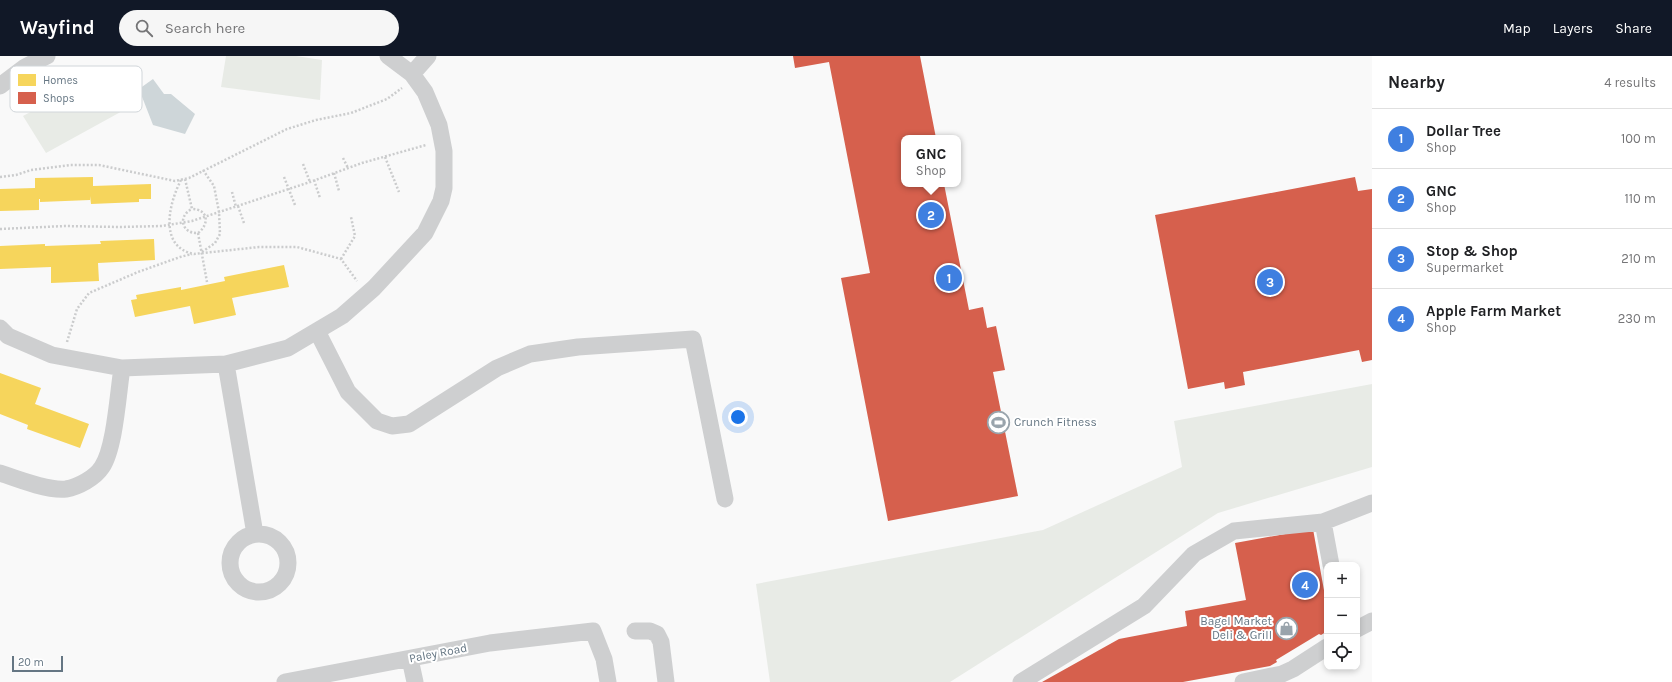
<!DOCTYPE html>
<html lang="en">
<head>
<meta charset="utf-8">
<style>
	body { margin:0; font-family:Karla,sans-serif; background:#f6f6f6; color:#202124 }
	.controls { position:absolute; right:12px; bottom:12px; display:grid; overflow:hidden; border-radius:8px; box-shadow:0 2px 6px #0003 }
	.controls button { width:36px; height:36px; display:grid; place-items:center; padding:0; border:0; border-bottom:1px solid #e0e0e0; background:#fff; color:#202124; font:20px sans-serif }
	.scale { position:absolute; left:12px; bottom:10px; width:51px; box-sizing:border-box; padding-left:4px; border:2px solid #657683; border-top:0; font-size:11px; line-height:14px; white-space:nowrap; color:#657683; -webkit-text-stroke:3px #fff; paint-order:stroke }
	.you { position:absolute; left:738px; top:361px; width:14px; height:14px; margin:-10px; border:3px solid #fff; border-radius:50%; background:#1a73e8; box-shadow:0 0 0 6px #1a73e833 }
	.badge { display:grid; place-items:center; width:26px; height:26px; border-radius:50%; background:#111827; color:#fff; font-size:13px; font-weight:700 }
	.pin { position:absolute; translate:-50% -50%; border:2px solid #fff; box-shadow:0 1px 4px #0006 }
	.popup { position:absolute; left:901px; top:79px; width:60px; height:52px; box-sizing:border-box; display:grid; place-content:center; border-radius:8px; background:#fff; filter:drop-shadow(0 1px 3px #0005); font-size:13px; white-space:nowrap; color:#757577 }
	.popup b { font-size:15px; color:#202124 }
	.popup::after { content:''; position:absolute; left:50%; top:100%; margin-left:-8px; border:8px solid transparent; border-top-color:#fff }
	.list { margin:0; padding:0; list-style:none }
	h2 { display:flex; justify-content:space-between; align-items:center; height:52px; margin:0; padding:0 16px; font-size:17px }
	h2 small { font-size:13px; font-weight:400; color:#757577 }
	.list li { display:grid; grid-template-columns:26px 1fr auto; gap:12px; align-items:center; box-sizing:border-box; height:60px; padding:0 16px; border-top:1px solid #e0e0e0 }
	.list b { display:block; font-size:15px; white-space:nowrap }
	.list p { margin:0; font-size:13px; white-space:nowrap; color:#757577 }
	.list em { font-size:13px; font-style:normal; color:#757577 }
	.icon { flex:none; width:22px; height:22px; fill:none; stroke:currentColor; stroke-width:2; stroke-linecap:round; stroke-linejoin:round }
	.map { position:relative; flex:none; width:1372px; height:626px; overflow:hidden }
	header { display:flex; align-items:center; gap:24px; box-sizing:border-box; height:56px; padding:0 20px; background:#111827; color:#fff }
	header strong { font-size:19px }
	nav { display:flex; gap:22px; margin-inline-start:auto; font-size:14px }
	.search { width:280px; height:36px; background:#f6f6f6; display:flex; align-items:center; gap:10px; box-sizing:border-box; padding:0 14px; border-radius:22px; color:#757577; font-size:15px }
	main { display:flex }
	aside { flex:1; background:#fff }
	.map>svg:first-child { display:block }
	.green { fill:#e8ebe6 }
	.water { fill:#ced6d9 }
	.homes { fill:#f6d55c }
	.shops { fill:#d6604d }
	.lines { fill:none; stroke-linecap:round; stroke-linejoin:round }
	.path { stroke:#cbcccd; stroke-width:2.5; stroke-dasharray:2 2; stroke-linecap:butt }
	.minor { stroke:#cecfd0; stroke-width:17 }
	.labels { text-anchor:middle; stroke-width:4; stroke-linejoin:round; paint-order:stroke }
	.poi-label { font-size:12px; fill:#657683; stroke:#fff; text-anchor:start }
	.street-label { font-size:12px; fill:#657683; stroke:#fff }
	.key { fill:#fff; stroke:#d1d6da; stroke-width:1 }
	.key-label { font-size:11px; fill:#657683 }
</style>
</head>
<body>
<header>
<strong>Wayfind</strong>
<div class="search"><svg class="icon" aria-label="search" viewBox="0 0 24 24"><circle cx="10" cy="10" r="6"/><path d="M15 15l6 6"/></svg>Search here</div>
<nav><a>Map</a><a>Layers</a><a>Share</a></nav>
</header>
<main>
<div class="map">
<svg width="1372" height="626" viewBox="0 0 1372 626">
	<rect width="100%" height="100%" fill="#f9f9f9"/>
	<path class="green" d="M226,0H296L322,4L320,44L221,31Z
		M105,16L126,53L46,97L23,60Z
		M1372,328V411L1218,457L950,626H770L756,528L1043,474L1182,411L1174,365Z"/>
	<path class="water" d="M153,23L164,38H171L195,58L185,78L153,69L139,33Z"/>
	<path class="homes" d="M93,121V130L151,128V143H139V146L91,148L90,140V144L40,146V143H39V154L0,155V133L35,132V122Z
		M154,183L155,204L98,207L99,225L51,227V211L0,213V190L45,188V190L101,188L100,185Z
		M284,209L289,231L232,242L236,259L194,268L190,250L135,261L131,244L137,243L136,239L181,231V234L225,225L224,221Z
		M0,317L41,332L35,348L89,368L80,392L27,373L28,369L0,358Z"/>
	<path class="shops" d="M793,0H920L936,82H904V128H944L969,254L983,251L987,272L996,270L1005,314L993,316L1018,440L888,465L841,222L870,217L829,6L795,12Z
		M1355,121L1358,135L1372,133V304L1362,306L1359,294L1243,316L1245,329L1225,333L1224,326L1188,333L1155,159Z
		M1313,473L1327,551V574L1326,576L1321,579L1319,578L1276,604L1277,606L1270,610L1183,626H1042L1119,583L1187,570L1185,555L1246,544L1235,487Z"/>
	<g class="lines">
		<path class="path" d="M385,101L399,136
			M343,102L348,112
			M303,108L310,126
			M334,117L339,135
			M0,121L16,119L31,114L70,109H99L175,125L189,122L287,73L316,64L351,57L387,43L402,32
			M284,121L295,149
			M185,123L192,153C208,153 210,168 198,177C182,178 177,160 192,153
			M181,124C169,147 158,191 194,198L259,191H297L341,203L357,225
			M314,124L320,142
			M232,136L236,151
			M238,150L244,167
			M0,173L65,170L120,171L162,170L192,165L310,126L362,107L426,89
			M198,177L207,226
			M202,196L215,187L220,178L219,156L214,130L203,114
			M341,203L355,180L351,161
			M67,286L77,253L89,237L138,216L180,201L192,198"/>
		<path class="minor" d="M412,18L428,0
			M0,30L25,11L47,0
			M0,272L8,280L52,299L122,312L226,308L288,292L342,260L374,232L425,177L441,145L444,132V95L439,69L425,36L412,18L388,0
			M317,275L348,336L377,365L392,370L409,368L497,312L530,298L578,291L693,283L725,443
			M226,308L255,478
			M0,417C17,423 48,435 66,433C78,431 95,422 102,411C115,392 118,337 122,312
			M1323,466L1331,509
			M230 507a29 29 0 1 1 58 0a29 29 0 1 1-58 0Z
			M1357,573L1372,565
			M635,575H650L657,578L661,586L666,626
			M410,603L415,626
			M285,626L490,587L593,575L604,603L608,626
			M1021,626L1144,550L1194,498L1234,475L1323,466L1372,447
			M1243,626L1282,618L1293,613L1327,591"/>
	</g>
	<defs>
		<symbol id="stadium-ring" viewBox="-11 -11 22 22"><circle r="9.5" fill="#fff" stroke="#99a4ac" stroke-width="1.5"/><path d="M0-5a6.5 5 0 1 0 0 10a6.5 5 0 1 0 0-10ZM-3.5-1.8h7v3.6h-7Z" fill="#99a4ac"/></symbol>
		<symbol id="shop-ring" viewBox="-11 -11 22 22"><circle r="9.5" fill="#fff" stroke="#99a4ac" stroke-width="1.5"/><path d="M-5-2.5h2.3a2.7 3.5 0 0 1 5.4 0H5L5.5 6h-11ZM-1.5-2.5h3a1.5 2.3 0 0 0-3 0Z" fill="#99a4ac"/></symbol>
	</defs>
	<g fill-rule="evenodd">
		<use href="#stadium-ring" x="986" y="354" width="25" height="25"/>
		<use href="#shop-ring" x="1274" y="560" width="25" height="25"/>
	</g>
	<g class="labels">
		<g class="poi-label">
			<text x="1014" y="370">Crunch Fitness</text>
			<text x="1272" y="569" text-anchor="end">Bagel Market<tspan x="1272" dy="14">Deli &amp; Grill</tspan></text>
		</g>
		<g class="street-label">
			<text transform="translate(438 597) rotate(-11)" y="4">Paley Road</text>
		</g>
	</g>
	<rect x="10" y="10" width="132" height="46" rx="6" class="key"/>
	<rect x="18" y="18" width="18" height="12" fill="#f6d55c"/>
	<rect x="18" y="36" width="18" height="12" fill="#d6604d"/>
	<g class="key-label">
		<text x="43" y="28">Homes</text>
		<text x="43" y="46">Shops</text>
	</g>
</svg>
<div class="controls">
<button>+</button>
<button>−</button>
<button><svg class="icon" aria-label="locate" viewBox="0 0 24 24"><circle cx="12" cy="12" r="6"/><path d="M12 2v4M12 18v4M2 12h4M18 12h4"/></svg></button>
</div>
<div class="scale">20 m</div>
<div class="you"></div>
<div class="pin badge" style="left:949px;top:222px;background:#3f7fe0">1</div>
<div class="pin badge" style="left:931px;top:159px;background:#3f7fe0">2</div>
<div class="popup"><b>GNC</b>Shop</div>
<div class="pin badge" style="left:1270px;top:226px;background:#3f7fe0">3</div>
<div class="pin badge" style="left:1305px;top:529px;background:#3f7fe0">4</div>
</div>
<aside>
<h2>Nearby<small>4 results</small></h2>
<ul class="list">
<li><span class="badge" style="background:#3f7fe0">1</span><div><b>Dollar Tree</b><p>Shop</p></div><em>100 m</em></li>
<li><span class="badge" style="background:#3f7fe0">2</span><div><b>GNC</b><p>Shop</p></div><em>110 m</em></li>
<li><span class="badge" style="background:#3f7fe0">3</span><div><b>Stop &amp; Shop</b><p>Supermarket</p></div><em>210 m</em></li>
<li><span class="badge" style="background:#3f7fe0">4</span><div><b>Apple Farm Market</b><p>Shop</p></div><em>230 m</em></li>
</ul>
</aside>
</main>
</body>
</html>
